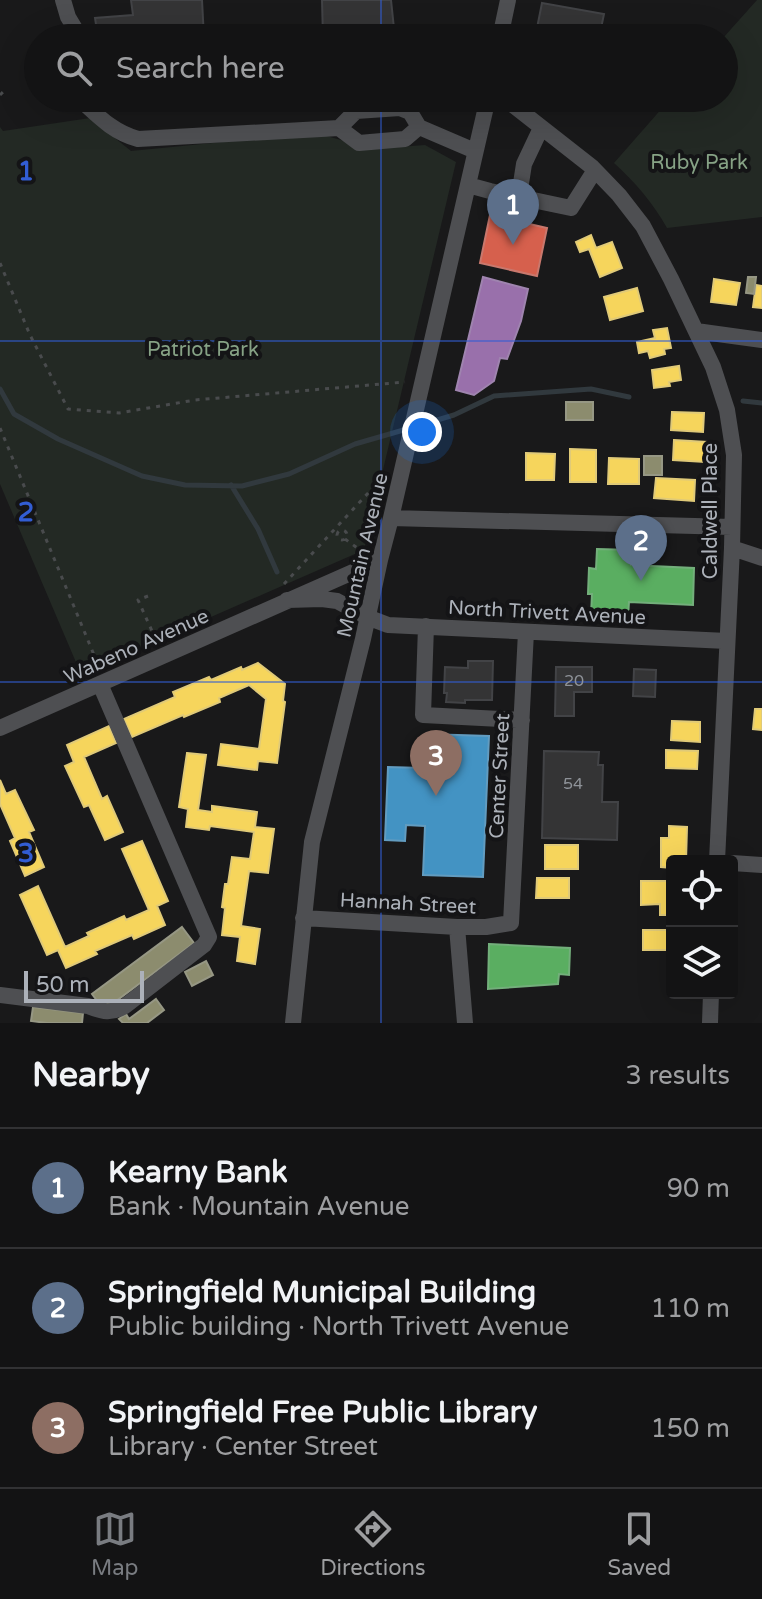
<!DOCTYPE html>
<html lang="en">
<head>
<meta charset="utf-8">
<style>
	body { margin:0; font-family:"Varela Round",sans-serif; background:#1c1c1d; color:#f1f3f6 }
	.controls { position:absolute; right:24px; bottom:24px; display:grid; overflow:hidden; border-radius:8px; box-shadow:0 8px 32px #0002 }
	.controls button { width:72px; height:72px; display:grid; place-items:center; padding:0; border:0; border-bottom:2px solid #323234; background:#131314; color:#f1f3f6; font:40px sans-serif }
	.scale { position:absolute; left:24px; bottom:20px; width:120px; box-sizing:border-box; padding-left:8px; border:4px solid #acb1b9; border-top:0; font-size:22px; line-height:28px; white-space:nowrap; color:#acb1b9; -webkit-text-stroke:6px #141416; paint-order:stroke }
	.you { position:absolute; left:422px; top:432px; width:28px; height:28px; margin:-20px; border:6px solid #fff; border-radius:50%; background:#1a73e8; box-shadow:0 0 0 12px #1a73e833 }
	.badge { display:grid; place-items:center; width:52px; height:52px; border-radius:50%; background:#797c81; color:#fff; font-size:26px; font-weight:700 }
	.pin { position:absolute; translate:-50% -66px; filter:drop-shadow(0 2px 4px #0008) }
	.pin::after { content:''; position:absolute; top:42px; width:28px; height:24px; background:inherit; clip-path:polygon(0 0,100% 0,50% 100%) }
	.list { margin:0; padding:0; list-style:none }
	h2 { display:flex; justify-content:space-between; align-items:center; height:104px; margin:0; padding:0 32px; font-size:34px }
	h2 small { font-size:26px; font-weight:400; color:#9d9ea0 }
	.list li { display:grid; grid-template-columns:52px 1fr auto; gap:24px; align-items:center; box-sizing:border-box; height:120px; padding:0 32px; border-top:2px solid #323234 }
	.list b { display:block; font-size:30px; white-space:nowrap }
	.list p { margin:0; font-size:26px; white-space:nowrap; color:#9d9ea0 }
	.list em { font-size:26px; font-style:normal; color:#9d9ea0 }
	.icon { flex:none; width:44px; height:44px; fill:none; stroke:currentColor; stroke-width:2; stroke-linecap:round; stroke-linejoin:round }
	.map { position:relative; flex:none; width:762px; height:1023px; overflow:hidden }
	.search { position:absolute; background:#131314; box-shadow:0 8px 32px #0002; left:24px; right:24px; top:24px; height:88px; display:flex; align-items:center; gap:20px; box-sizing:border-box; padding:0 28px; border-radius:44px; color:#9d9ea0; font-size:30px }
	.sheet { height:464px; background:#131314 }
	nav { display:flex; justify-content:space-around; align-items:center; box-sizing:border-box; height:112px; border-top:2px solid #323234; background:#131314; font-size:22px; color:#9d9ea0 }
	nav a { display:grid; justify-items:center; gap:4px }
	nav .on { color:#797c81 }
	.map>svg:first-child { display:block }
	.green { fill:#232924 }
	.homes { fill:#f6d55c; stroke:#e0ca78; stroke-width:2 }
	.shops { fill:#d6604d; stroke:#c9786d; stroke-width:2 }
	.offices { fill:#9970ab; stroke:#9f84af; stroke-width:2 }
	.schools { fill:#4393c3; stroke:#629cc0; stroke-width:2 }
	.public { fill:#5aae61; stroke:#73af7b; stroke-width:2 }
	.industry { fill:#8c8c6e; stroke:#969784; stroke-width:2 }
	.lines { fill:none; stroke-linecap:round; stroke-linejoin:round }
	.stream { stroke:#31393e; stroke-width:5 }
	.building { fill:#343435; stroke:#424346; stroke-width:2 }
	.path { stroke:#494b4d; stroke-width:3; stroke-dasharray:4 6; stroke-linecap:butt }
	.minor { stroke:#4e4f52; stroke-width:16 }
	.grid { fill:none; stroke:#325dd3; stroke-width:2; stroke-opacity:0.55 }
	.labels { text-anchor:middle; stroke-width:8; stroke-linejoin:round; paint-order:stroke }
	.number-label { font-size:16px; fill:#8e9298 }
	.park-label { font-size:20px; fill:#86a285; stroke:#141416 }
	.street-label { font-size:20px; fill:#acb1b9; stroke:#141416 }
	.grid-label { font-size:26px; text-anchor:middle; font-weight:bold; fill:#325dd3; stroke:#141416; stroke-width:8; stroke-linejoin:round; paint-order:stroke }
</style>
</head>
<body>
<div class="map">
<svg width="762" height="1023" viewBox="0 0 762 1023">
	<rect width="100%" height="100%" fill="#19191a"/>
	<path class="green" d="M757,0H762V217L667,228C653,203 635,182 614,163L671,98H724L723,38Z
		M90,118L131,151L316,133L373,149L425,145L456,162L364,550L81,674L0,484V127L3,131Z"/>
	<path class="homes" d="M591,235L596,248L612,242L622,268L600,277L589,249L580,252L576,242Z
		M714,279L740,283L736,305L711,302Z
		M756,285L762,286V308L753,307Z
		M637,288L643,311L610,320L604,297Z
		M667,328L671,348L664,349L665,354L650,358L648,351L639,353L637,342L655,338L653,330Z
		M679,366L681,380L669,382L670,386L654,388L652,370Z
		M672,412L704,413L703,432L671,430Z
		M674,440L707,442L705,462L673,460Z
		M570,449L596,450V482H570Z
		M526,453L555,454L554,480H526Z
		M609,458L639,459V484H608Z
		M656,478L695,480L694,501L654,498Z
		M258,663L285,684L283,701L285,702L277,763L258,761L257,770L218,765L221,744L259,749L266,699L249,685L219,698L220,702L184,717L183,715L132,737L124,719L175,697L173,692L209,677L211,680L241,667L242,670Z
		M755,709H762V730L753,729Z
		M672,721L700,722V742L671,740Z
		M109,726L116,743L84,757L102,799L107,796L123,832L105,840L89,805L84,807L65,766L74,762L67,745Z
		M666,750L698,751L697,769L666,768Z
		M187,753L206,755L198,810L212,812V806L257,812L255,827L274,829L268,873L249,871L241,926L260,929L255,964L237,961L240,937L222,935L225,908L222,907L225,884H228L232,857L250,859L254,832L210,826L209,830L186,827L188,809L179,807Z
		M0,780L6,794L15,790L34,830L29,832L44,867L25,876L10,841L15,838L0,804Z
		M669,826L687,827L686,861H672V868L661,867V838H669Z
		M142,841L168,901L157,906L165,925L134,939L132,935L95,951L97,954L66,968L58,950L47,955L20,895L38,886L65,947L89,936L87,933L124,916L126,920L149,910L122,849Z
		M545,845H578V869H545Z
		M537,878H569V898H536Z
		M641,881H672V915H660V904L641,905Z
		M643,930H672V950H643Z"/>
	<path class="shops" d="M490,215L547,228L537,276L480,263Z"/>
	<path class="offices" d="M483,277L528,289L521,321L507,359L500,358L494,381L474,395L456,390Z"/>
	<path class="schools" d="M425,734L489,736L483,877L423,875L425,826L406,825L405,841L385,840L388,767L424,768Z"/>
	<path class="public" d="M597,549L632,550L631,565L694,568L693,605L629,602L628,617L591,615L592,594H588L589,568L596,569Z
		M489,944L570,948L569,975L559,974L558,984L488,989Z"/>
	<path class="industry" d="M748,277H756L754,294L746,293Z
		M566,402H593V420H566Z
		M644,456H662V475H644Z
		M182,927L194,943L104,1010L92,994Z
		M206,961L213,975L192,986L185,972Z
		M156,999L164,1010L147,1023H123L119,1019L126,1014L129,1019Z
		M33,1007L83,1013L82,1023H47L31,1021Z"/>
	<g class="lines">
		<path class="stream" d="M0,389L14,414L58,439L142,476L185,485L242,486L289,474L355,444L407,429
			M743,401L762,403
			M417,426L454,415L494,396L591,389L629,397
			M231,485L258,529L277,572"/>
	</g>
	<path class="building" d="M131,0H202L204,38H98L95,18L133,15Z
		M322,0H391L395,38H323Z
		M542,3L604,14L599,38H535Z
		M468,661H493L492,700H465V703L446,702L447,693H444L445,667L468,668Z
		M556,667H592V692H574V716H555Z
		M634,669L656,670L655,697L633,696Z
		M544,751L599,752L598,765H603L602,802H618L617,840L542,838Z"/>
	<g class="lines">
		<path class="path" d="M0,95L5,90
			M0,263L30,335L68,409L119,413L195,400L405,382
			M0,428L99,667
			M337 535a5 5 0 1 1 10 0a5 5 0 1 1-10 0Z
			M345,539L360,550
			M284,584L382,478
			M148,596L138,600L157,642"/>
		<path class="minor" d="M63,0L68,17L77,32L78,38
			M500,38L508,0
			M85,98L86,105C102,120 116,133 138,139L339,128L356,111L400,108L410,112L419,127L475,151
			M504,98L592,167L619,195L643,226L671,279L713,367L727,410L734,455L732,548L717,861
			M339,128L359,143L405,139L419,127
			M468,185L490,191L571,208L595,170
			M519,196L524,164L541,128
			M696,331L762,340
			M391,518L732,527
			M732,548L762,558
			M287,600L322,599L337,601L367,617L388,625L727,641
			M426,626L423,715L522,720
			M0,728L380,560
			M732,863L762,865
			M303,918L457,927H486L511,923L526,632
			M457,927L465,1023
			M0,995L88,1006C103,1012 111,1014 125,1006L204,945L209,937L100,684
			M293,1023L312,842L363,639L380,560L391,518L488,98
			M710,1023L711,993"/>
	</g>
	<path class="grid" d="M381,0V38M381,98V1023M0,341H762M0,682H762"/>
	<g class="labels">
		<g class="number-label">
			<text x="574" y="686">20</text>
			<text x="573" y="789">54</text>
		</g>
		<g class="park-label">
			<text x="699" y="169">Ruby Park</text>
			<text x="203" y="356">Patriot Park</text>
		</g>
		<g class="street-label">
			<text transform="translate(710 511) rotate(-90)" y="7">Caldwell Place</text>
			<text transform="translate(362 555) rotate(-77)" y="7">Mountain Avenue</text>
			<text transform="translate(547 612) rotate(3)" y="7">North Trivett Avenue</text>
			<text transform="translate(136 646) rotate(-24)" y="7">Wabeno Avenue</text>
			<text transform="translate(499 776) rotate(-87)" y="7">Center Street</text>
			<text transform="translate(408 903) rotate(3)" y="7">Hannah Street</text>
		</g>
	</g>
	<g class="grid-label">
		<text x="26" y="180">1</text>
		<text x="26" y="521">2</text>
		<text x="26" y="862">3</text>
	</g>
</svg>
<div class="controls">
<button><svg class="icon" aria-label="locate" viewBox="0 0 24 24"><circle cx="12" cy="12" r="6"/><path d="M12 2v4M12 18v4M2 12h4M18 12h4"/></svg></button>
<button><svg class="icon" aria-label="layers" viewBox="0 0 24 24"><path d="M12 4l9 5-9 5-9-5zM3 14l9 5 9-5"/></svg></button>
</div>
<div class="scale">50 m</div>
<div class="you"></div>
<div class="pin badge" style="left:513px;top:245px;background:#5c6f8a">1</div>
<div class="pin badge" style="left:641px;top:581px;background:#5c6f8a">2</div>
<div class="pin badge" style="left:436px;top:796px;background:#8d6e63">3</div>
<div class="search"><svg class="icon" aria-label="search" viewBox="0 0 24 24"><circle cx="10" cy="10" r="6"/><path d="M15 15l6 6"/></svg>Search here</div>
</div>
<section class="sheet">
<h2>Nearby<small>3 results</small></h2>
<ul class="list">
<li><span class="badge" style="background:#5c6f8a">1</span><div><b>Kearny Bank</b><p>Bank · Mountain Avenue</p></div><em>90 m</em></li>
<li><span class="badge" style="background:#5c6f8a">2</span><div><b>Springfield Municipal Building</b><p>Public building · North Trivett Avenue</p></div><em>110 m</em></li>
<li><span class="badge" style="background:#8d6e63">3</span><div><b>Springfield Free Public Library</b><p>Library · Center Street</p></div><em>150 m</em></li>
</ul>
</section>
<nav>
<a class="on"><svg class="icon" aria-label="map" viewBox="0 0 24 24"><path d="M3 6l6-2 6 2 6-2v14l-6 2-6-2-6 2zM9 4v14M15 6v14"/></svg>Map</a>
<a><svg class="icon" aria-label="directions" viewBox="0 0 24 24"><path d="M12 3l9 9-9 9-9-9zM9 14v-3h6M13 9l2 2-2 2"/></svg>Directions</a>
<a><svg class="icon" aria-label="saved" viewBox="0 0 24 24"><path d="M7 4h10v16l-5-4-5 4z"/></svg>Saved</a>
</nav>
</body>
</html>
